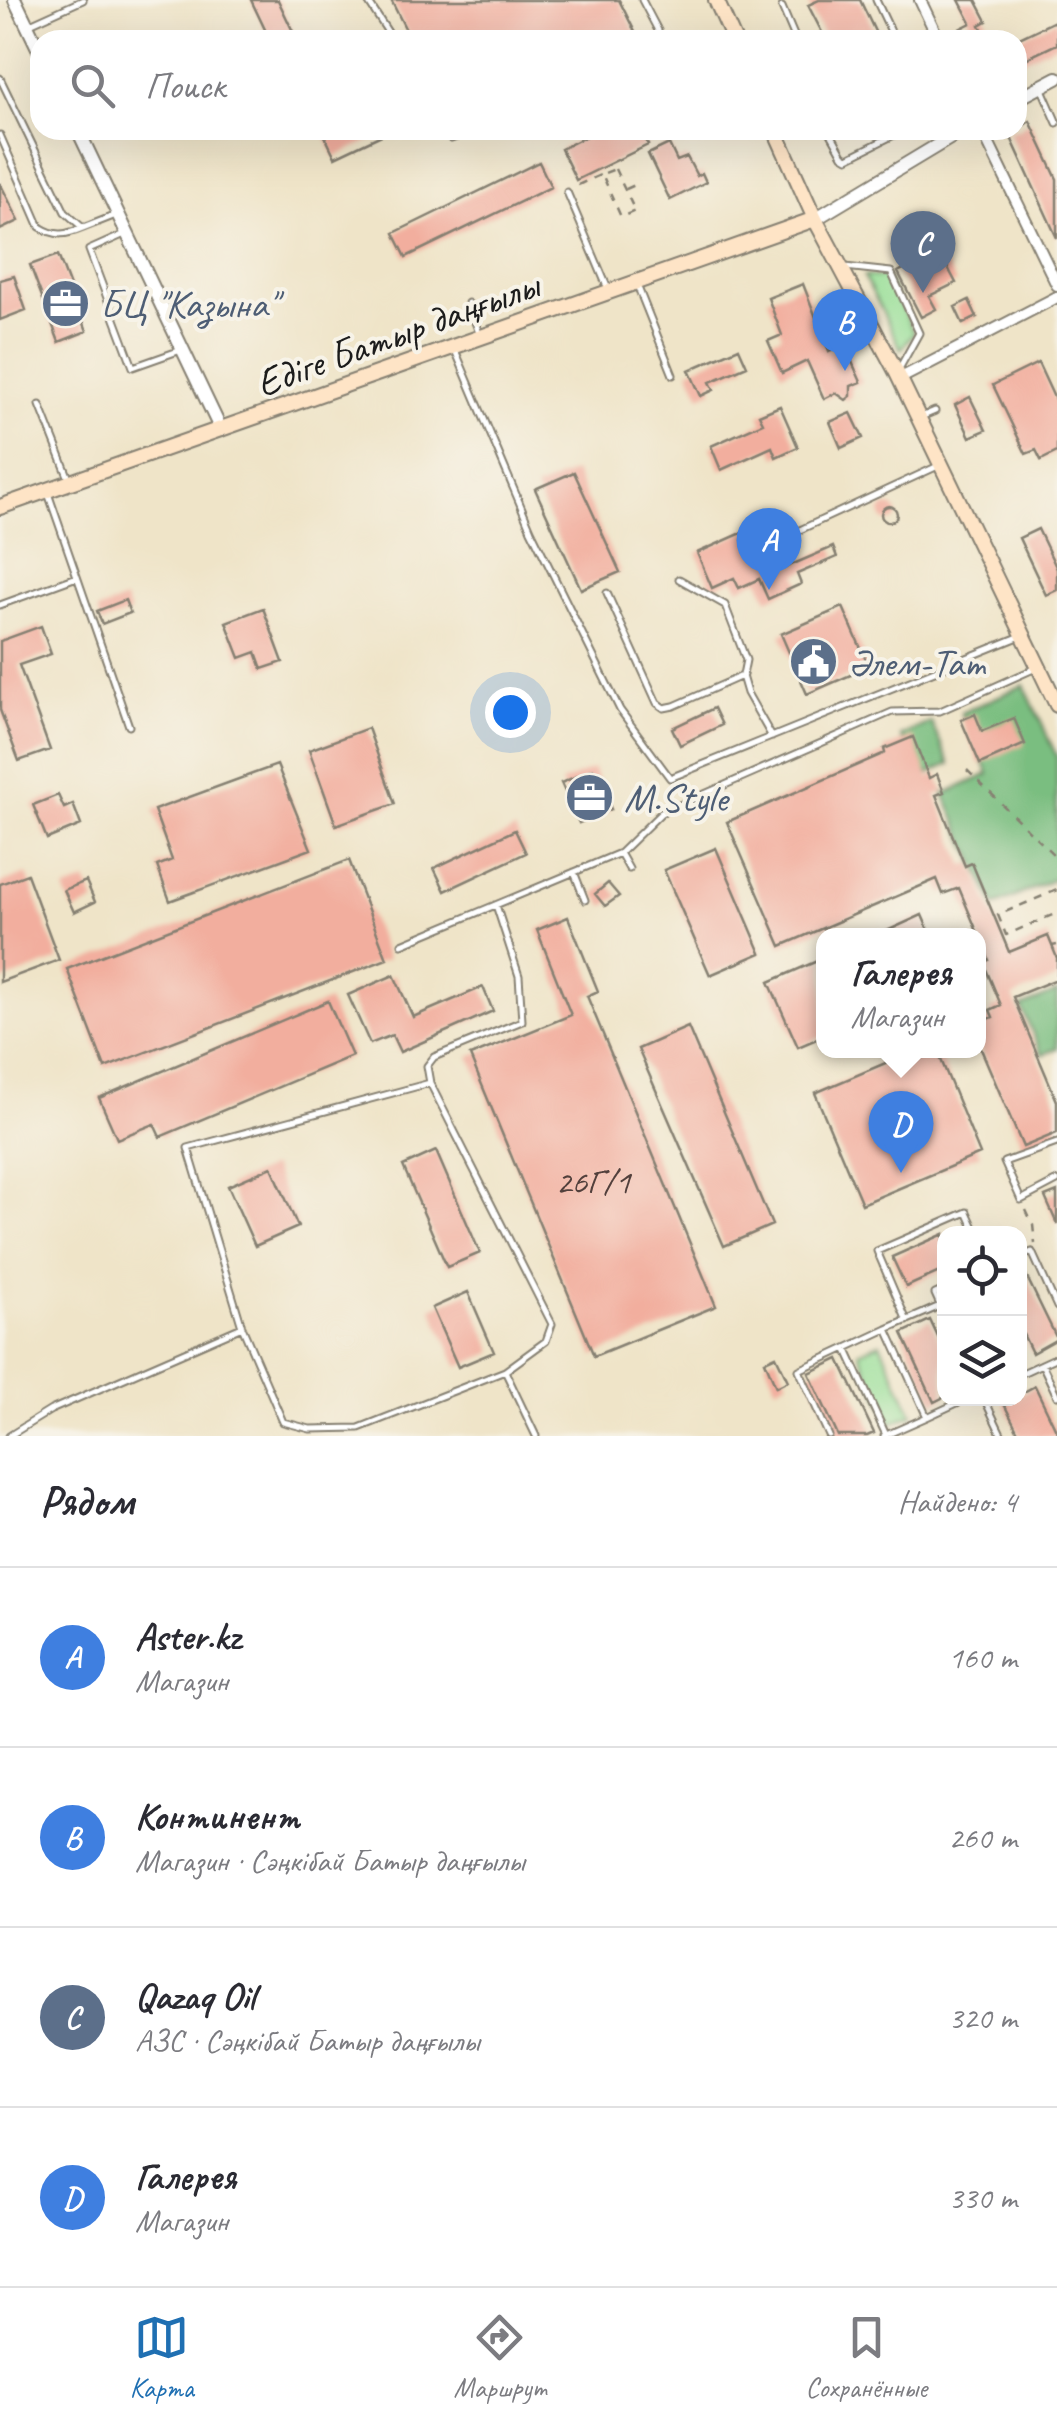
<!DOCTYPE html>
<html lang="ru">
<head>
<meta charset="utf-8">
<style>
	body { margin:0; font-family:Caveat,sans-serif; background:#f2f2f3; color:#2b2b33 }
	.controls { position:absolute; right:30px; bottom:30px; display:grid; overflow:hidden; border-radius:20px; box-shadow:0 10px 40px #0002 }
	.controls button { width:90px; height:90px; display:grid; place-items:center; padding:0; border:0; border-bottom:2px solid #e1e1e2; background:#fff; color:#2b2b33; font:50px sans-serif }
	.you { position:absolute; left:510px; top:712px; width:35px; height:35px; margin:-25px; border:8px solid #fff; border-radius:50%; background:#1a73e8; box-shadow:0 0 0 15px #1a73e833 }
	.badge { display:grid; place-items:center; width:65px; height:65px; border-radius:50%; background:#1f6fb2; color:#fff; font-size:32px; font-weight:700 }
	.pin { position:absolute; translate:-50% -82px; filter:drop-shadow(0 2px 5px #0008) }
	.pin::after { content:''; position:absolute; top:52px; width:35px; height:30px; background:inherit; clip-path:polygon(0 0,100% 0,50% 100%) }
	.popup { position:absolute; left:816px; top:928px; width:170px; height:130px; box-sizing:border-box; display:grid; place-content:center; border-radius:20px; background:#fff; filter:drop-shadow(0 2px 8px #0005); font-size:32px; white-space:nowrap; color:#7c7c81 }
	.popup b { font-size:38px; color:#2b2b33 }
	.popup::after { content:''; position:absolute; left:50%; top:100%; margin-left:-20px; border:20px solid transparent; border-top-color:#fff }
	.list { margin:0; padding:0; list-style:none }
	h2 { display:flex; justify-content:space-between; align-items:center; height:130px; margin:0; padding:0 40px; font-size:42px }
	h2 small { font-size:32px; font-weight:400; color:#7c7c81 }
	.list li { display:grid; grid-template-columns:65px 1fr auto; gap:30px; align-items:center; box-sizing:border-box; height:180px; padding:0 40px; border-top:2px solid #e1e1e2 }
	.list b { display:block; font-size:38px; white-space:nowrap }
	.list p { margin:0; font-size:32px; white-space:nowrap; color:#7c7c81 }
	.list em { font-size:32px; font-style:normal; color:#7c7c81 }
	.icon { flex:none; width:55px; height:55px; fill:none; stroke:currentColor; stroke-width:2; stroke-linecap:round; stroke-linejoin:round }
	.map { position:relative; flex:none; width:1057px; height:1436px; overflow:hidden }
	.search { position:absolute; background:#fff; box-shadow:0 10px 40px #0002; left:30px; right:30px; top:30px; height:110px; display:flex; align-items:center; gap:25px; box-sizing:border-box; padding:0 35px; border-radius:30px; color:#7c7c81; font-size:38px }
	.sheet { height:850px; background:#fff }
	nav { display:flex; justify-content:space-around; align-items:center; box-sizing:border-box; height:140px; border-top:2px solid #e1e1e2; background:#fff; font-size:28px; color:#7c7c81 }
	nav a { display:grid; justify-items:center; gap:5px }
	nav .on { color:#1f6fb2 }
	.map>svg:first-child { display:block }
	.green { fill:#99df98; stroke:#5a7e5a; stroke-width:2.5 }
	.forest { fill:#7abe80; stroke:#4b6d4e; stroke-width:2.5 }
	.building { fill:#f2ae9e }
	.lines { fill:none; stroke-linecap:round; stroke-linejoin:round }
	.service-casing { stroke:#868072; stroke-width:9 }
	.minor-casing { stroke:#868072; stroke-width:14 }
	.tertiary-casing { stroke:#868072; stroke-width:16 }
	.secondary-casing { stroke:#868072; stroke-width:18 }
	.path { stroke:#868072; stroke-width:2.5; stroke-dasharray:8 8; stroke-linecap:butt }
	.service { stroke:#fff; stroke-width:5 }
	.minor { stroke:#fff; stroke-width:10 }
	.tertiary { stroke:#fff; stroke-width:12 }
	.secondary { stroke:#fee4c6; stroke-width:14 }
	.labels { text-anchor:middle; stroke-width:8; stroke-linejoin:round; paint-order:stroke }
	.number-label { font-size:35px; fill:#52403c }
	.service-label { font-size:40px; fill:#4e5e75; stroke:#f7f3e8; text-anchor:start }
	.street-label { font-size:40px; fill:#1c1c1c; stroke:#f7f3e8 }
</style>
</head>
<body>
<div class="map">
<svg width="1057" height="1436" viewBox="0 0 1057 1436">
	<rect width="100%" height="100%" fill="#f7f3e8"/>
	<filter id="ink" filterUnits="userSpaceOnUse"><feTurbulence type="fractalNoise" baseFrequency=".01" numOctaves="2"/><feDisplacementMap in="SourceGraphic" scale="20" xChannelSelector="R" yChannelSelector="G"/><feConvolveMatrix kernelMatrix="1 2 1 2 8 2 1 2 1" color-interpolation-filters="sRGB"/></filter>
	<filter id="wash" filterUnits="userSpaceOnUse"><feTurbulence type="fractalNoise" baseFrequency=".0048" numOctaves="4" result="noise"/><feDisplacementMap in="SourceGraphic" scale="40" xChannelSelector="R" yChannelSelector="G"/><feGaussianBlur stdDeviation="2.25" result="paint"/><feColorMatrix in="noise" values="0 0 0 0 0 0 0 0 0 0 0 0 0 0 0 0 0 1.4 0 .05"/><feComposite in="paint" operator="in"/></filter>
	<g filter="url(#wash)">
		<rect width="100%" height="100%" fill="#efe4c8"/>
		<path class="green" d="M864,276L887,277L914,333L901,349Z
			M880,1343L913,1414L891,1423L859,1352Z"/>
		<path class="forest" d="M1024,685L1057,757V878L995,906L944,794L989,774L961,713Z
			M931,722L950,764L919,778L901,736Z
			M1057,992V1048L1042,1055L1021,1007Z"/>
		<g id="blocks">
			<path class="building" d="M251,0H278L297,40H270Z
				M391,0H619L639,40H411Z
				M819,0H860L879,40H826L808,5Z
				M959,0H976L987,21L980,25L988,40H957L953,32L971,23Z
				M1057,20V44L1017,63V39Z
				M1030,121L1057,179V238L1008,131L1017,130Z
				M322,130H392L335,157Z
				M599,130H640L648,145L576,180L561,149Z
				M669,144L677,161L687,157L697,176L702,173L706,182L670,200L648,154Z
				M539,162L551,187L406,257L394,233Z
				M0,183L19,221L0,230Z
				M58,255L87,331L59,342L30,265Z
				M917,262L924,277L947,266L956,283L929,296L936,309L921,317L898,272Z
				M14,276L26,310L0,320V280Z
				M803,284L829,351L844,344L861,382L851,386V396L846,400L836,393L824,399L807,361L782,373L768,341L782,335L768,298Z
				M969,300L977,317L963,324L955,307Z
				M739,348L747,366L710,382L714,390L701,396L689,370Z
				M1038,363L1057,404V452L1041,460L1036,450L1026,454L993,385Z
				M970,397L986,430L970,437L955,405Z
				M780,406L798,447L776,457L772,447L721,470L711,446L763,423L759,415Z
				M851,413L863,438L841,448L830,422Z
				M574,472L620,572L581,589L535,489Z
				M881 514a8 8 0 1 1 16 0a8 8 0 1 1-16 0Z
				M762,524L782,569L833,547L837,557L797,574L801,584L768,599L759,579L739,588L734,578L712,588L697,553Z
				M1038,529L1057,569V590L1046,595L1019,538Z
				M125,600L130,613L102,624L97,611Z
				M843,607L869,667L807,694L781,634Z
				M263,608L283,662L262,669L256,652L240,658L226,622Z
				M41,626L51,654L19,665L50,750L19,761L0,710V641Z
				M714,708L722,725L680,745L672,728Z
				M975,714L982,731L1014,718L1025,744L980,764L961,720Z
				M368,728L395,804L336,825L309,750Z
				M913,737L929,778L937,774L944,792L936,795L965,866L972,863L1009,952L1048,936L1057,958V979L1013,997L1057,1101V1133L1023,1147L978,1042V1023L993,1017L990,1010L1001,1005L983,962L989,960L959,888L943,894L937,879L781,946L727,822L885,753L884,749Z
				M277,765L311,849L170,901L157,866L172,860L154,810Z
				M593,769L611,809L579,823L561,783Z
				M58,795L64,808L73,804L81,825L47,839L33,805Z
				M515,830L526,853L445,891L434,868Z
				M716,848L761,953L710,975L664,870Z
				M349,860L387,959L105,1068L67,969Z
				M27,874L59,960L0,982V884Z
				M86,881L95,902L74,912L64,890Z
				M608,883L619,896L605,906L595,894Z
				M922,915L931,936H876Z
				M568,917L598,991L587,996L716,1306L594,1356L470,1056L571,1015L537,930Z
				M824,958V1036L798,1047L769,982Z
				M394,975L413,1017L483,987L493,1011L400,1052L392,1035L370,1044L348,995Z
				M328,1001L352,1056L160,1137L154,1124L117,1139L99,1098Z
				M688,1027L772,1225L724,1246L638,1049Z
				M916,1050H937L980,1154L862,1204L815,1093Z
				M436,1151L480,1253L447,1267L403,1166Z
				M272,1167L298,1227L255,1246L228,1186Z
				M1057,1192V1224L1045,1197Z
				M944,1234V1270L906,1287L892,1257Z
				M1020,1263L1057,1339L1032,1353L1020,1328Z
				M468,1292L494,1352L458,1367L432,1308Z
				M930,1320L944,1350V1397L934,1402L902,1333Z
				M776,1356L788,1381L776,1387L765,1361Z
				M839,1359L874,1433L867,1436H838L809,1373Z
				M1035,1386L1057,1432V1436H1020L1003,1402L1020,1398V1394Z"/>
		</g>
	</g>
	<g filter="url(#ink)">
		<use href="#blocks" fill-opacity="0" stroke="#868072" stroke-width="2.5"/>
		<g class="lines">
			<defs>
				<path id="service" d="M367,0L393,40
					M642,0L663,40
					M876,0L895,40
					M782,7L796,40
					M30,24L83,0
					M0,78L65,212L83,228L116,215
					M1042,89L1057,123
					M441,130L451,139L476,130
					M829,130L843,155L848,158L904,130
					M0,135L40,227C56,237 66,235 83,228
					M567,192L608,289
					M127,233L89,250L133,367L181,350
					M845,267L891,272L919,333L899,369
					M637,285L673,375
					M468,303L479,333
					M455,350L531,530L620,710L670,778L1021,636
					M40,405L70,481
					M921,417L935,411
					M48,493L129,726
					M789,535L938,466
					M679,579L725,605L746,660L743,675
					M607,593L657,703L664,708L674,706L742,676L747,693L772,737
					M0,605L77,577
					M620,853L629,869
					M574,872L585,900
					M402,944L620,853L661,813L892,712L940,711L1036,668
					M430,1083L427,1066L434,1057L522,1021L519,976L496,905
					M1057,1143L1004,1162L1021,1200L1057,1181
					M1020,1257L1032,1252L1057,1307
					M944,1290L935,1294L944,1314
					M907,1321L877,1251L967,1212L977,1234
					M887,1329L940,1306
					M846,1348L886,1435
					M1042,1364L1057,1396
					M505,1371L536,1436
					M1020,1374L1057,1357
					M984,1398L1002,1436
					M927,1417L968,1398
					M9,1436L51,1410L242,1327L283,1422L310,1429L359,1428L505,1371L546,1341L552,1324L430,1083L188,1148L242,1327
					M829,1436L799,1370L887,1329L927,1417L884,1436"/>
				<path id="minor" d="M920,0L939,40
					M982,130L1057,285
					M899,379L1057,297"/>
				<path id="tertiary" d="M15,0L40,52
					M1017,99L1057,78
					M78,130L221,430
					M815,219L963,130"/>
				<path id="secondary" d="M716,0L734,40
					M775,130L815,219L897,373L1057,705
					M0,507L815,219"/>
			</defs>
			<use href="#service" class="service-casing"/>
			<use href="#minor" class="minor-casing"/>
			<use href="#tertiary" class="tertiary-casing"/>
			<use href="#secondary" class="secondary-casing"/>
			<path class="path" d="M615,169L635,211L621,217L602,174Z
				M578,185L600,175
				M626,189L635,185
				M967,770L1057,858
				M1057,890L998,915L1006,935L1057,913
				M1052,946L1057,945
				M1026,1210L1033,1225L1035,1244"/>
			<use href="#service" class="service"/>
			<use href="#minor" class="minor"/>
			<use href="#tertiary" class="tertiary"/>
			<use href="#secondary" class="secondary"/>
		</g>
	</g>
	<defs>
		<symbol id="office-disc" viewBox="-11 -11 22 22"><circle r="9.5" fill="#5c6f8a" stroke="#f7f3e8"/><path d="M-6-3h4V-5.5h4V-3h4V5H-6ZM-1-4.5V-3h2v-1.5ZM-6 0V1H6V0Z" fill="#fff"/></symbol>
		<symbol id="civic-disc" viewBox="-11 -11 22 22"><circle r="9.5" fill="#5c6f8a" stroke="#f7f3e8"/><path d="M-.6-6.5H3V-4.5H.6V-3L4-1V1h2V6H-6V1h2V-1L-.6-3ZM-1.2 2.5V6h2.4V2.5Z" fill="#fff"/></symbol>
	</defs>
	<g fill-rule="evenodd">
		<use href="#office-disc" x="38" y="276" width="55" height="55"/>
		<use href="#civic-disc" x="786" y="634" width="55" height="55"/>
		<use href="#office-disc" x="562" y="770" width="55" height="55"/>
	</g>
	<g class="labels">
		<g class="number-label">
			<text x="593" y="1193">26Г/1</text>
		</g>
		<g class="service-label">
			<text x="100" y="317">БЦ "Казына"</text>
			<text x="848" y="676">Әлем-Тат</text>
			<text x="624" y="811">M.Style</text>
		</g>
		<g class="street-label">
			<text transform="translate(397 333) rotate(-20)" y="14">Едіге Батыр даңғылы</text>
		</g>
	</g>
</svg>
<div class="controls">
<button><svg class="icon" aria-label="locate" viewBox="0 0 24 24"><circle cx="12" cy="12" r="6"/><path d="M12 2v4M12 18v4M2 12h4M18 12h4"/></svg></button>
<button><svg class="icon" aria-label="layers" viewBox="0 0 24 24"><path d="M12 4l9 5-9 5-9-5zM3 14l9 5 9-5"/></svg></button>
</div>
<div class="you"></div>
<div class="pin badge" style="left:769px;top:590px;background:#3f7fe0">A</div>
<div class="pin badge" style="left:845px;top:371px;background:#3f7fe0">B</div>
<div class="pin badge" style="left:923px;top:293px;background:#5c6f8a">C</div>
<div class="pin badge" style="left:901px;top:1173px;background:#3f7fe0">D</div>
<div class="popup"><b>Галерея</b>Магазин</div>
<div class="search"><svg class="icon" aria-label="search" viewBox="0 0 24 24"><circle cx="10" cy="10" r="6"/><path d="M15 15l6 6"/></svg>Поиск</div>
</div>
<section class="sheet">
<h2>Рядом<small>Найдено: 4</small></h2>
<ul class="list">
<li><span class="badge" style="background:#3f7fe0">A</span><div><b>Aster.kz</b><p>Магазин</p></div><em>160 m</em></li>
<li><span class="badge" style="background:#3f7fe0">B</span><div><b>Континент</b><p>Магазин · Сәңкібай Батыр даңғылы</p></div><em>260 m</em></li>
<li><span class="badge" style="background:#5c6f8a">C</span><div><b>Qazaq Oil</b><p>АЗС · Сәңкібай Батыр даңғылы</p></div><em>320 m</em></li>
<li><span class="badge" style="background:#3f7fe0">D</span><div><b>Галерея</b><p>Магазин</p></div><em>330 m</em></li>
</ul>
</section>
<nav>
<a class="on"><svg class="icon" aria-label="map" viewBox="0 0 24 24"><path d="M3 6l6-2 6 2 6-2v14l-6 2-6-2-6 2zM9 4v14M15 6v14"/></svg>Карта</a>
<a><svg class="icon" aria-label="directions" viewBox="0 0 24 24"><path d="M12 3l9 9-9 9-9-9zM9 14v-3h6M13 9l2 2-2 2"/></svg>Маршрут</a>
<a><svg class="icon" aria-label="saved" viewBox="0 0 24 24"><path d="M7 4h10v16l-5-4-5 4z"/></svg>Сохранённые</a>
</nav>
</body>
</html>
